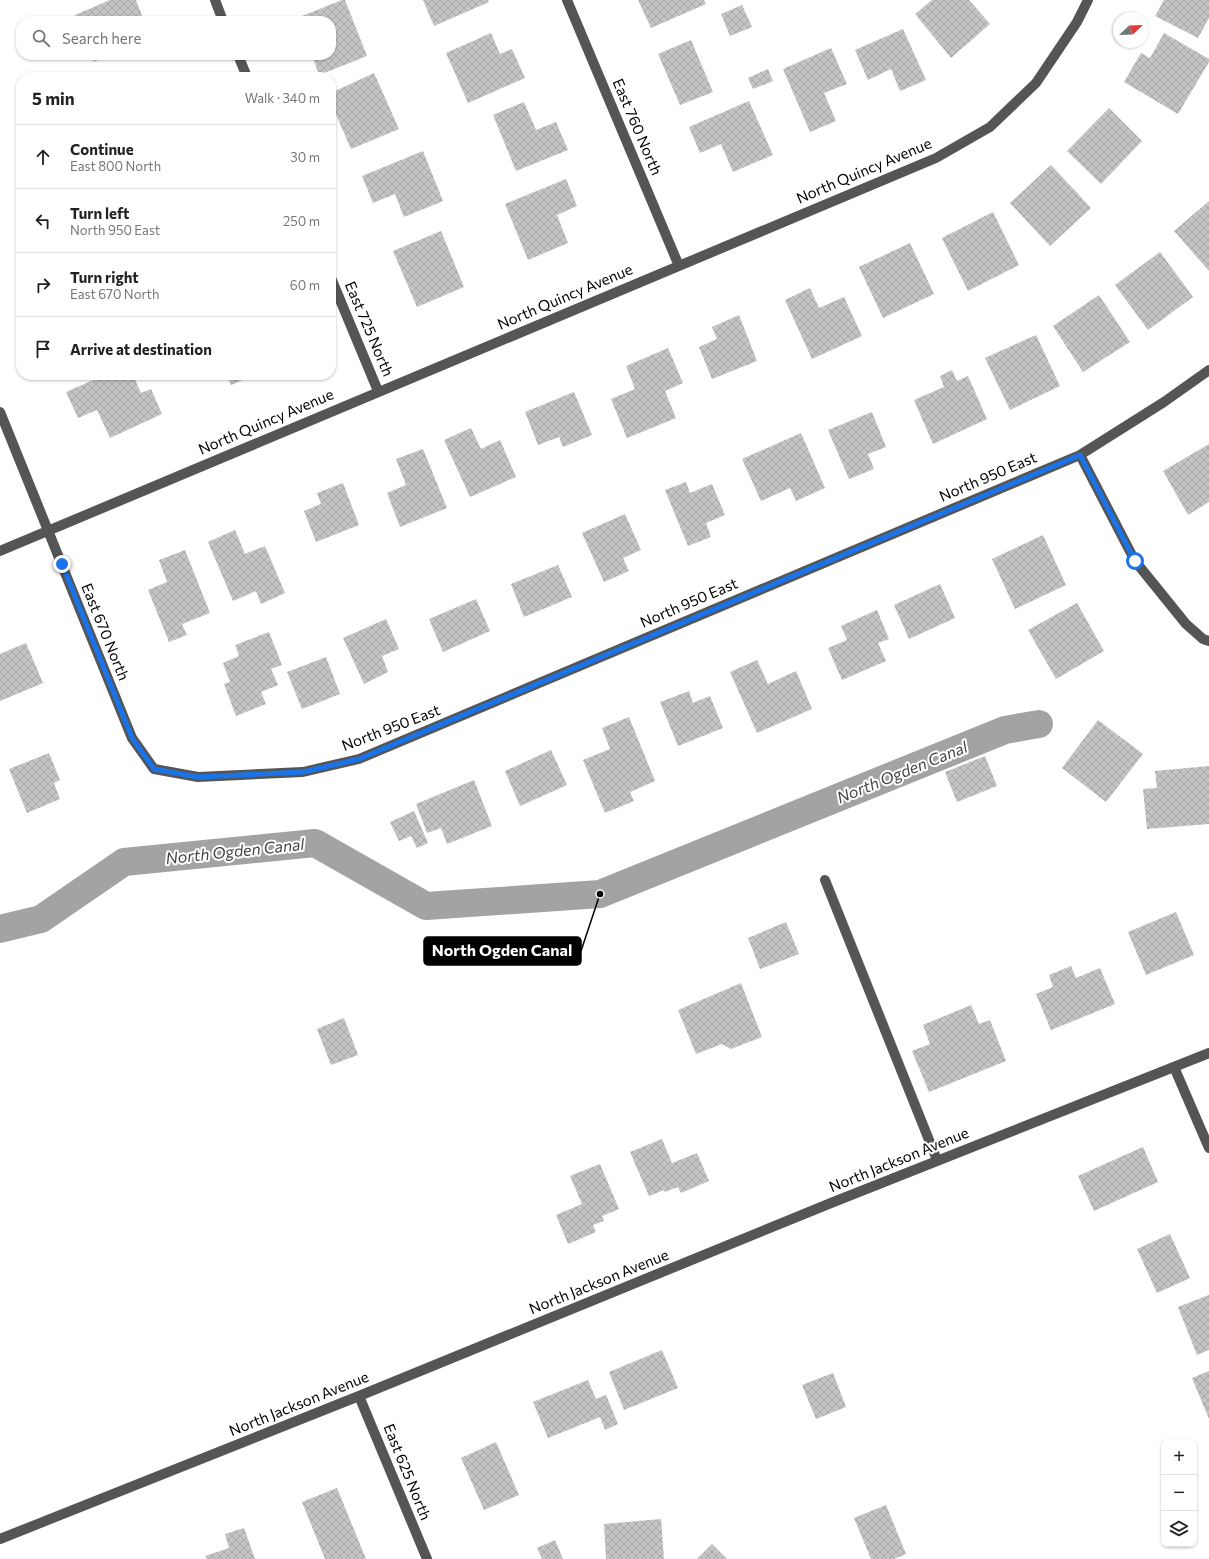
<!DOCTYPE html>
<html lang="en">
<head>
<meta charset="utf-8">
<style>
	body { margin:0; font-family:Commissioner,sans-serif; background:#f6f6f6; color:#222 }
	.controls { position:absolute; right:12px; bottom:12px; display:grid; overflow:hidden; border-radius:8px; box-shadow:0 1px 3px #0004 }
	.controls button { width:36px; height:36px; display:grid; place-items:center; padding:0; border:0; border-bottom:1px solid #e0e0e0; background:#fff; color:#222; font:20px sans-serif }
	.compass { position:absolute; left:1113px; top:12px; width:36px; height:36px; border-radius:50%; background:#fff; box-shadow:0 1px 3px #0004; rotate:67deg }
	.stop { position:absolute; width:12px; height:12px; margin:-9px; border:3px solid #1a73e8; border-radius:50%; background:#fff }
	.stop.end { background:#1a73e8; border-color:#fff; box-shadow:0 1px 4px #0008 }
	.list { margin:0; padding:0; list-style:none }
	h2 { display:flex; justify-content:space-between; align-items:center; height:52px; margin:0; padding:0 16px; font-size:17px }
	h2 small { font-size:13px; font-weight:400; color:#767676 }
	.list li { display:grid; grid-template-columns:26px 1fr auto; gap:12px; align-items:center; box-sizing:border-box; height:64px; padding:0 16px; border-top:1px solid #e0e0e0 }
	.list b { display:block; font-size:15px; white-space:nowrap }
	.list p { margin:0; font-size:13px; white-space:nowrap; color:#767676 }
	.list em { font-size:13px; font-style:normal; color:#767676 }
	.icon { flex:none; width:22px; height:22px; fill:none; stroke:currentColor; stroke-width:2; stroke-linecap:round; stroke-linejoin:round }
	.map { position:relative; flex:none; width:1209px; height:1559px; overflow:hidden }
	.search { position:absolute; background:#fff; box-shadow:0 1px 3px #0004; left:16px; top:16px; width:320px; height:44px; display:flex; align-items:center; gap:10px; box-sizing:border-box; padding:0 14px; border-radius:16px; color:#767676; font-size:15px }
	.panel { position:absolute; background:#fff; box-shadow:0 1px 3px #0004; left:16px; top:72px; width:320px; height:308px; border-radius:16px }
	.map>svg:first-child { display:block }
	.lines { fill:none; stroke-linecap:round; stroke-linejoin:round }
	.canal { stroke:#a3a3a3; stroke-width:28 }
	.building { fill:url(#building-cross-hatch) }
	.minor { stroke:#555; stroke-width:10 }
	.route { stroke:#1a73e8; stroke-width:5 }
	.labels { text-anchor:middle; stroke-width:4; stroke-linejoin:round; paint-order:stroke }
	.street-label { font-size:15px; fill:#000; stroke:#fff }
	.water-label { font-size:16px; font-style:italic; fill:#444; stroke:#fff }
	.leader { fill:none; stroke:#000; stroke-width:1.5 }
	.callout-dot { fill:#000; stroke:#fff; stroke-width:1.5 }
	.callout { fill:#000; stroke:#000; stroke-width:1.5 }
	.callout-label { font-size:16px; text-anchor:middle; font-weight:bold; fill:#fff }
</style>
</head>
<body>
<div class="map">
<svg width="1209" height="1559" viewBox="0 0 1209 1559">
	<defs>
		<pattern id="building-cross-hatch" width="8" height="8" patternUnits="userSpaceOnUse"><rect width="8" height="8" fill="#c4c4c4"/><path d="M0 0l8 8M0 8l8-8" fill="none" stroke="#a7a7a7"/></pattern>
	</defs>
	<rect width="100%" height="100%" fill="#fff"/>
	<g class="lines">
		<path class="canal" d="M0,929L41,919L124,862L315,843L426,906L600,894L1005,730L1039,724"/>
	</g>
	<path class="building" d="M110,0H136L143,18L135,21H77L75,15Z
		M342,0H345L367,56L319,75L312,55H331V21H298L297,18Z
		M423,0H488L489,2L434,26Z
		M638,0H704L706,4L651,28Z
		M932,0H969L990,24L951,58L915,14Z
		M1164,0H1209V18L1198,38L1155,16Z
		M742,5L752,27L730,36L721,14Z
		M903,29L926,80L900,91L891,69L868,80L855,50Z
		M491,33L500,54L512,49L525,78L468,103L446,53Z
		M1164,33L1209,59V62L1178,114L1124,82L1141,53L1150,58Z
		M691,40L713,92L680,105L658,54Z
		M831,48L847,84L824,93L836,121L810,132L783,69Z
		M91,55H109L94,62Z
		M768,69L773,81L753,89L748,78Z
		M168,73L170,77H158Z
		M374,73L399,129L351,149L331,103V93Z
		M749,101L773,155L733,172L721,144L700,153L689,127Z
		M524,102L536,130L556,122L568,150L516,171L493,115Z
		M1109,108L1142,141L1101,184L1067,151Z
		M423,151L443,201L404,217L395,194L373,203L362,176Z
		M1051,165L1091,208L1050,246L1010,203Z
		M566,179L577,206L557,215L568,243L528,260L505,204Z
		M1209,201V271L1174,231Z
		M993,212L1019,265L968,291L942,238Z
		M441,231L464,287L417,307L393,251Z
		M910,243L934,294L883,318L859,267Z
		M1160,252L1193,297L1148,330L1115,285Z
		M810,288L819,308L844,297L862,336L812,359L785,300Z
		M1099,295L1130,342L1083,372L1053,326Z
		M739,315L757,361L712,379L699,347L717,339L712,327Z
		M1036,335L1060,386L1010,410L985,358Z
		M668,348L683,383L665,391L676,418L627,438L611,399L635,389L626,366Z
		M952,370L957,381L968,376L987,419L933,444L914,400L944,387L940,376Z
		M105,375H133L141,393L151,389L162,414L110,438L97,410L78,418L66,392Z
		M227,375H255L231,385Z
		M574,392L592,435L563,447L559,437L538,445L525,412Z
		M872,412L886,447L868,454L874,469L849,479L828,430Z
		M471,428L481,449L500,440L516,477L470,497L444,440Z
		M801,433L825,488L796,501L790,488L761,501L742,459Z
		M1209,444V502L1188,515L1163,471Z
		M423,449L447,508L400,527L387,493L406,485L396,459Z
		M686,482L690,493L712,484L725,515L706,523L711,537L688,546L665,490Z
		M343,483L359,525L316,542L304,511L321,504L317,493Z
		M625,514L641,550L623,558L629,571L604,582L582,533Z
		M235,530L245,554L265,546L285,593L261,604L256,591L233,601L208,542Z
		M1043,535L1066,585L1015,609L992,559Z
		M185,550L210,613L182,624L187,635L169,642L148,590L167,582L159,560Z
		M558,565L572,597L524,617L511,584Z
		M940,584L955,618L909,639L894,605Z
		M476,599L490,631L443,652L429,619Z
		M1077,603L1104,651L1056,679L1028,630Z
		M877,610L889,639L878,643L886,661L842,680L828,648L847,640L841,626Z
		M386,619L399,649L382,656L388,672L364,684L343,638Z
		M269,632L282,665L271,669L278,685L261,692L266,704L236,716L224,684L230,682L223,663L239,656L235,645Z
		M26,643L43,683L0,701V654Z
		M326,657L340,694L302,709L287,672Z
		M757,660L768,684L796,671L812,709L757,733L730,672Z
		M689,691L693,703L710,696L723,728L678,746L660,702Z
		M629,717L655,781L630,792L634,801L605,813L583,760L610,749L602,728Z
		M1098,720L1143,754L1106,802L1062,768Z
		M551,750L567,785L520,806L505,771Z
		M49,753L60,780L54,783L60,799L27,813L9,769Z
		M985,756L997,786L957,802L945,772Z
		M1209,766V824L1147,829L1143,789L1157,788L1155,771Z
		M474,780L492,826L447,844L441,828L427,833L416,804Z
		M414,811L428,843L417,848L411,836L399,841L390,822Z
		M1176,912L1194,955L1146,975L1128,932Z
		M786,922L799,954L760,969L748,938Z
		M1071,966L1076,978L1100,968L1115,1004L1051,1030L1036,994L1053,987L1049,975Z
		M741,983L762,1037L731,1049L722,1044L696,1054L678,1010Z
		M971,1005L979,1024L990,1020L1006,1061L929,1092L912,1051L930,1044L923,1025Z
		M344,1018L358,1055L331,1065L317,1029Z
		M662,1139L672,1163L697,1153L709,1181L681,1193L678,1187L665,1192L664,1190L649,1196L630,1152Z
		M1143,1147L1158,1182L1094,1211L1078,1176Z
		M600,1164L619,1209L602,1216L604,1221L593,1225L596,1232L568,1244L556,1215L582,1204L570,1176Z
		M1170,1234L1190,1278L1157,1293L1137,1249Z
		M1209,1295V1350L1197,1355L1178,1307Z
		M662,1350L678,1388L624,1410L609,1372Z
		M1209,1371V1419L1192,1378Z
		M833,1373L846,1407L816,1419L802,1385Z
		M588,1380L596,1399L606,1395L618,1424L605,1430L600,1417L548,1438L533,1402Z
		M496,1442L519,1495L484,1510L461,1458Z
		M337,1488L366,1559H325L302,1502Z
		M886,1505L906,1554L894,1559H871L854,1518Z
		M661,1519L664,1559H606L604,1524Z
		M244,1528L255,1559H207L205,1556L229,1548L225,1534Z
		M555,1540L563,1559H542L537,1548Z
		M712,1544L727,1559H697Z"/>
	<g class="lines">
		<path class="minor" d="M215,0L223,21
			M567,0L679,266
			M238,55L247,77
			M331,278L378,391
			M0,412L132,738L154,769L198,777L303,772L359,759L1080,455L1164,402L1209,370
			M1080,455L1135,561L1186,624L1203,639L1209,641
			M0,551L936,158L990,127L1036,83L1077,22L1088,0
			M825,880L937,1160
			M1174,1067L1209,1148
			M359,1396L427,1559
			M0,1539L359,1396L831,1203L1209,1053"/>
	</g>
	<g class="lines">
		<path class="route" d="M62,564L132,738L154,769L198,777L303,772L359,759L1080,455L1135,561"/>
	</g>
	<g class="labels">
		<g class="street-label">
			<text transform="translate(637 127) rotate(67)" y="5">East 760 North</text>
			<text transform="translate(864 171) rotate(-23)" y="5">North Quincy Avenue</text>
			<text transform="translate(565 297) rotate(-23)" y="5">North Quincy Avenue</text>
			<text transform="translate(369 329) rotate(67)" y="5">East 725 North</text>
			<text transform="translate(266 422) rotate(-23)" y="5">North Quincy Avenue</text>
			<text transform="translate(988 477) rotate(-23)" y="5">North 950 East</text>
			<text transform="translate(689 603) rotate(-23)" y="5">North 950 East</text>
			<text transform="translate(105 632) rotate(68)" y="5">East 670 North</text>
			<text transform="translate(391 728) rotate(-21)" y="5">North 950 East</text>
			<text transform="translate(899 1160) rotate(-22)" y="5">North Jackson Avenue</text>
			<text transform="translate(599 1282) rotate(-22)" y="5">North Jackson Avenue</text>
			<text transform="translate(299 1404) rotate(-22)" y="5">North Jackson Avenue</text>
			<text transform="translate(407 1472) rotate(68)" y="5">East 625 North</text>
		</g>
		<g class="water-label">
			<text transform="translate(902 772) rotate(-22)" y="6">North Ogden Canal</text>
			<text transform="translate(235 851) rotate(-6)" y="6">North Ogden Canal</text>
		</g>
	</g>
	<path class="leader" d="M600 894L581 951"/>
	<circle class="callout-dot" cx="600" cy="894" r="4"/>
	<rect class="callout" x="424" y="937" width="157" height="28" rx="4"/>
	<g class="callout-label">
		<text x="502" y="956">North Ogden Canal</text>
	</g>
</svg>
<div class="controls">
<button>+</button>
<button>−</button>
<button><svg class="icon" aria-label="layers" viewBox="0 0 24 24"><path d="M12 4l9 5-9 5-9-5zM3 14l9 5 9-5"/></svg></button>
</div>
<svg class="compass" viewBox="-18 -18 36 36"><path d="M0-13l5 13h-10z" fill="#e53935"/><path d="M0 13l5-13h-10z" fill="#767676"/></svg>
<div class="stop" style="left:1135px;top:561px"></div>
<div class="stop end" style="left:62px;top:564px"></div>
<div class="search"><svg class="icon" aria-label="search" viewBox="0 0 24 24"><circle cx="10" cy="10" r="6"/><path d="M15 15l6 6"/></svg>Search here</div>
<section class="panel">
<h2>5 min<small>Walk · 340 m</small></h2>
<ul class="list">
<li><svg class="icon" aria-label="ahead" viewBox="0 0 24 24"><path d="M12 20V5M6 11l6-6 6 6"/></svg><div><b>Continue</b><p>East 800 North</p></div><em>30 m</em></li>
<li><svg class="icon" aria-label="left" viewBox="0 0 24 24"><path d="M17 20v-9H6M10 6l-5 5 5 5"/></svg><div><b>Turn left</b><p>North 950 East</p></div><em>250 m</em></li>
<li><svg class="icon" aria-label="right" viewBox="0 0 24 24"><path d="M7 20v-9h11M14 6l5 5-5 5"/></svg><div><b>Turn right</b><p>East 670 North</p></div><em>60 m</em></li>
<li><svg class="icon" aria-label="arrive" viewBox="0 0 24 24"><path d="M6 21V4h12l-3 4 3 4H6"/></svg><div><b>Arrive at destination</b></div></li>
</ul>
</section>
</div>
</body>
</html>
